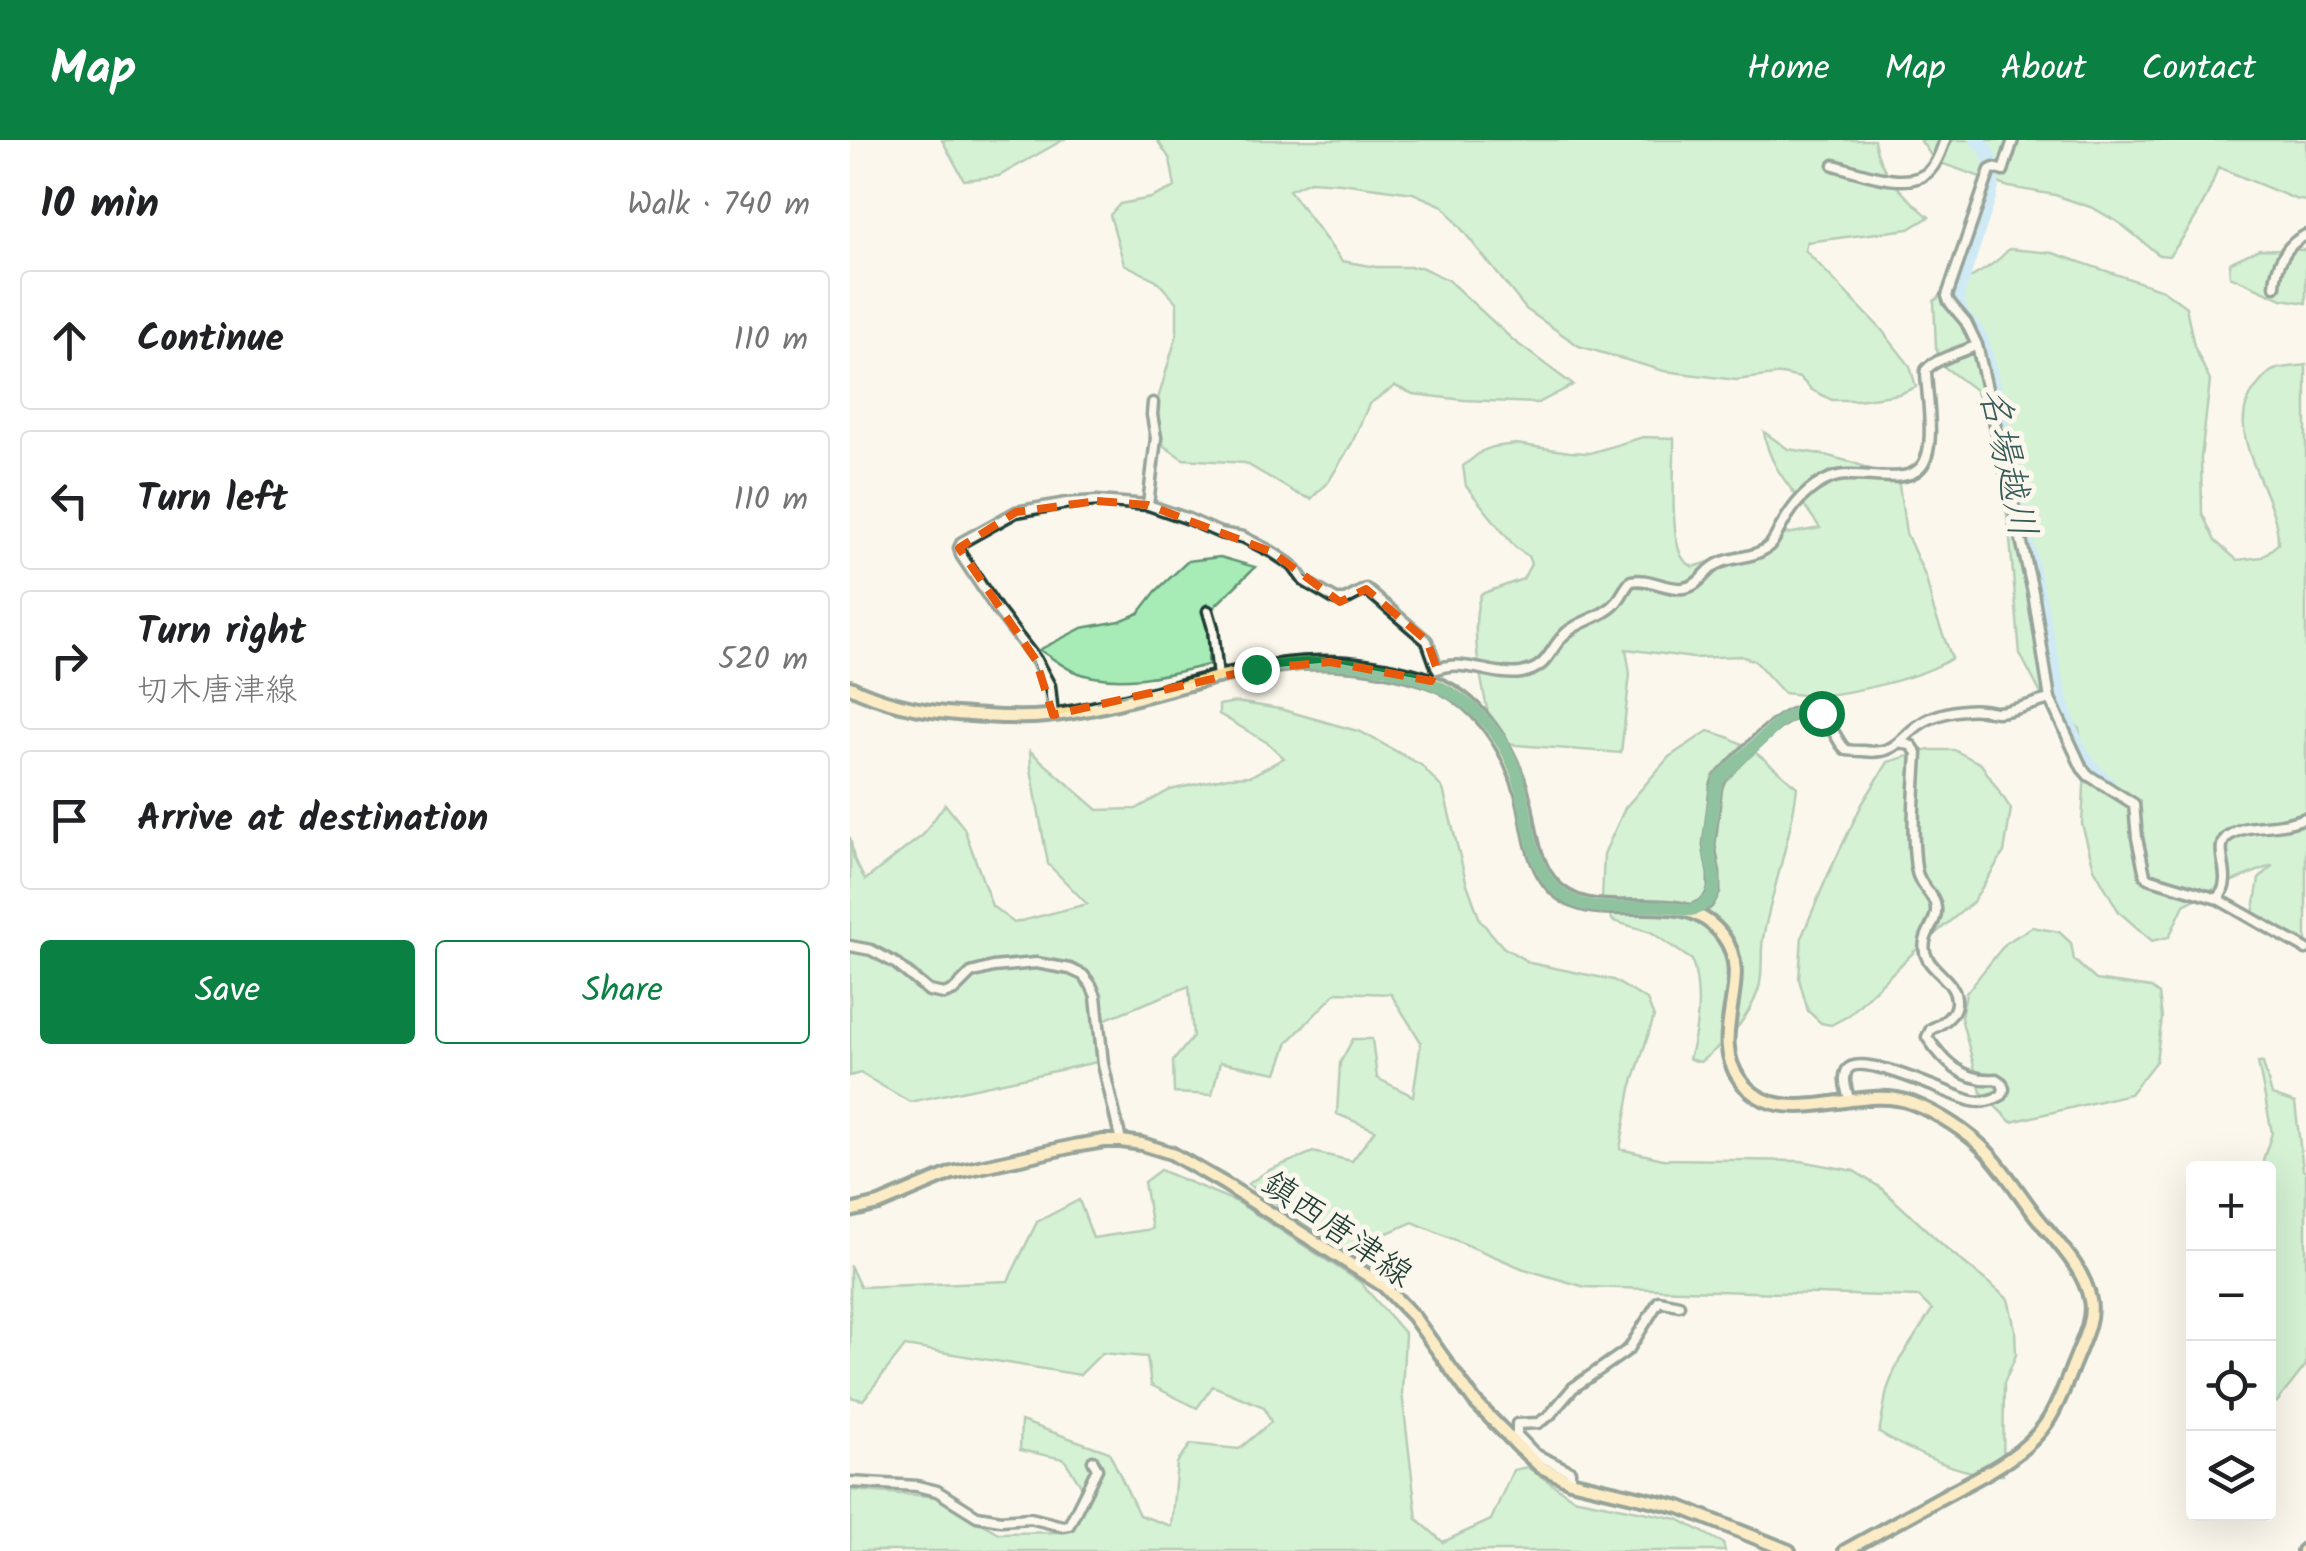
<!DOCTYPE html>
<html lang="en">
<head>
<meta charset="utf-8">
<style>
	body { margin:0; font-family:Kalam,"Klee One",sans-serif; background:#f2f2f2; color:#202124 }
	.controls { position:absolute; right:30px; bottom:30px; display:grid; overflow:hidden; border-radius:10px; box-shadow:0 10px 40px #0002 }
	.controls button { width:90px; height:90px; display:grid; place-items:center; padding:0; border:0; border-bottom:2px solid #e0e0e0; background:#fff; color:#202124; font:50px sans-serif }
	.stop { position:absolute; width:30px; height:30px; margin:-22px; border:8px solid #0b8043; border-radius:50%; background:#fff }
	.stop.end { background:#0b8043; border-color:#fff; box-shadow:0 2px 10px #0008 }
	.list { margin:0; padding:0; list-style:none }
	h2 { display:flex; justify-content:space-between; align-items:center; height:130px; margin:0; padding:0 40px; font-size:42px }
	h2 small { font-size:32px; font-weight:400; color:#757577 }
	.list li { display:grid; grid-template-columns:65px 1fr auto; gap:30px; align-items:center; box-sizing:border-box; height:140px; margin:0 20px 20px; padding:0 20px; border:2px solid #e0e0e0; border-radius:10px }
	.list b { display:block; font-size:38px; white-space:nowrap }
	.list p { margin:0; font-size:32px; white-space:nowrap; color:#757577 }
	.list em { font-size:32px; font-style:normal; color:#757577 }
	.actions { display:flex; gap:20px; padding:30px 40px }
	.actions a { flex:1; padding:22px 0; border:2px solid #0b8043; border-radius:10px; text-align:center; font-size:35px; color:#0b8043 }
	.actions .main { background:#0b8043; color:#fff }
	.icon { flex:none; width:55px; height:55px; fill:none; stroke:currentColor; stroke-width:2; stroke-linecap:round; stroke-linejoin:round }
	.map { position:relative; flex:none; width:1456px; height:1411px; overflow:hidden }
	header { display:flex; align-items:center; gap:60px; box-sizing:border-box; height:140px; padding:0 50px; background:#0b8043; color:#fff }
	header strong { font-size:48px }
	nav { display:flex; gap:55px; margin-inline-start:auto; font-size:35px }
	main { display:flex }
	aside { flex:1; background:#fff }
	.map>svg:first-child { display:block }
	.green { fill:#a7ebb6; stroke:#639475; stroke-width:2.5 }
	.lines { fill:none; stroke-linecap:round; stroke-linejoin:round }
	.river { stroke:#9adafc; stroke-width:14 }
	.minor-casing { stroke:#1f3d34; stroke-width:15 }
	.major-casing { stroke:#1f3d34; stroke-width:18 }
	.minor { stroke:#fbf7ec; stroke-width:8 }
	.major { stroke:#fdde96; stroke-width:10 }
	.route { stroke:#0b8043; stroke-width:12 }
	.marked { fill:none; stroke:#e8590c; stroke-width:8; stroke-dasharray:20 12; stroke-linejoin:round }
	.labels { text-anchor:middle; stroke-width:10; stroke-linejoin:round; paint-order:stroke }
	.street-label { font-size:35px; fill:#1f3d34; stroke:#fbf7ec }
	.water-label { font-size:38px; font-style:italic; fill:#385c5c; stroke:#fbf7ec }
</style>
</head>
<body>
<header>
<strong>Map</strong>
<nav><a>Home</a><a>Map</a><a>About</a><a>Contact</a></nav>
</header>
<main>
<aside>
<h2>10 min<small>Walk · 740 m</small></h2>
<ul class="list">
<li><svg class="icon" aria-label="ahead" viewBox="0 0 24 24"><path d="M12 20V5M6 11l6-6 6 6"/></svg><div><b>Continue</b></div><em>110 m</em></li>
<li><svg class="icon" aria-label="left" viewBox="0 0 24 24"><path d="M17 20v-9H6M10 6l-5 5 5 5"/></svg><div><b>Turn left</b></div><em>110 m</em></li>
<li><svg class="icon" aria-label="right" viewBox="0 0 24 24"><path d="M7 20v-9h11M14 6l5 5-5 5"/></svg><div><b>Turn right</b><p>切木唐津線</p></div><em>520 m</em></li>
<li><svg class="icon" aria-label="arrive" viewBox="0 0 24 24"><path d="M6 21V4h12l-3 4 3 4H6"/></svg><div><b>Arrive at destination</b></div></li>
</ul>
<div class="actions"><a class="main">Save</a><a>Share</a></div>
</aside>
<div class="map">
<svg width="1456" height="1411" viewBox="0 0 1456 1411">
	<rect width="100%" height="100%" fill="#fbf7ec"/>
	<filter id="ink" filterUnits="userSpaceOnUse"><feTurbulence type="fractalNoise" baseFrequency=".01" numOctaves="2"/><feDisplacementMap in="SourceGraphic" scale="20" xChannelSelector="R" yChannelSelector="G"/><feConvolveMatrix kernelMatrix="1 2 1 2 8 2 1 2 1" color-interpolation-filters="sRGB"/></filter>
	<g filter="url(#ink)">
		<path class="green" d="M92,0H213L149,36L114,40Z
			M307,0H1024C1028,33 1055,56 1079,77L1059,89L957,102L955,110L1031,189L1060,226L1066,247L1049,254L1008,260H982L962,250L950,238L932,234L886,240L814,231L729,206L676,169L593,66L563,53L491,43L460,41L439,50L492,121L526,127H571L598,140L663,200L723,245L688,263L614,260L563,254L545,246L519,264L502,303L479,341L461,359L448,354L395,323L333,319L314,306L306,266L327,194V163L306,140L274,124L260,75L270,64L301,58L325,47L320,19Z
			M1070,0H1456V61L1445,59L1368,27C1357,61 1341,89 1319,116L1309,115L1271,84L1243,68L1205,55L1159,47L1085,21Z
			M1159,109L1203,113L1313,150L1336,167L1344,206L1360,241L1351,318L1352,373L1365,401L1387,420L1412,417L1428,404C1430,353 1367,293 1407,246C1411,241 1419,232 1424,230C1433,226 1447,227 1456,225V807L1402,780L1409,739L1423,725L1370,746L1334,765L1319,797L1302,801L1269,772L1244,728L1232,684L1235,628L1229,588L1190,552L1170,514L1159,388L1148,318L1137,279L1125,250L1093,226L1086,208L1084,161C1108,141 1138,133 1159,109Z
			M1409,109L1456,110V163L1432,159L1380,136L1379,123Z
			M914,292L938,309L971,314L1004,323L1034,334L1049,345L1056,393L1076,438L1084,471L1102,518C1073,538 1002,553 966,556C956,556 944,554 934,553L905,521L891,516L843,518L776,509L780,534L771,613L666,605L643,597C635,556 617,493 631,454L673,439L681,424L678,416L665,407L616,346L613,326L632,311L643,307L666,304L720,312L740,313L793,297L824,298C825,326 819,394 832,417C835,423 838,423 843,427L905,408L926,396L970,388C950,356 919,331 914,292Z
			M370,417L405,427L366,465L360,479L358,525C317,535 264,548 223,531C212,526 200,516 189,510L232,488L270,481L289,473L306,451L338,421Z
			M386,562L430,569L511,592L571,625L593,649L616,741L630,780L653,807L680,823L763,840L797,860L804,877L781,948L770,1009L813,1019L951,1021L1004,1031L1031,1048L1095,1107L1158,1159L1165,1189L1166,1215L1154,1243L1153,1335C1114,1337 1062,1312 1029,1293L1037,1250L1047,1224L1082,1170L1069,1157L735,1147L674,1129L563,1082L530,1096L520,1128L398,1044L419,1030L463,1012L502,1021L525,990L487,974L490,923L503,899H522L527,938L563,956L571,902L541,854L487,852L438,902L427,933L370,922L362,955L324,953L323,921L343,897L339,846L243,884L247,922L60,962L10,933L0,936V697L4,719L15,740L73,695L95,664L114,688L142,766L164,783L237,764L198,724L181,629L180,611L248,670L286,669L320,650L378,637L401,636L434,618L418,603L369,574V565Z
			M858,591C894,598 920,624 947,647C941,698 923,747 913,798C910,815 914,835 908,851C897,882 875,903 850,922L839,919C849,886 852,854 842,820L801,792L763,781L752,759L754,714L775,668L819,617Z
			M1079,610H1104L1131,624L1161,669L1154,712L1123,762L1068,808L998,876L981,885L971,883L958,871L949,839L952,796L977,737L1012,664L1038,622Z
			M1182,787L1209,792L1221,803L1224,820L1246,840L1301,848L1309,854L1312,878L1306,921L1280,954L1161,982L1131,952L1111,878L1116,853L1156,803Z
			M1408,922L1413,923L1422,955L1445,963L1453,1030L1456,1032V1225L1427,1262L1419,1265L1418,1099C1424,1076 1418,1052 1418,1028H1414L1413,1020L1422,993Z
			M310,1030L387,1062L510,1142L555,1194L552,1253L567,1379L593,1402L641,1380L663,1330L677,1327L723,1358L828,1379L873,1403L875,1411H0L1,1350L90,1357L148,1393L217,1392L231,1345L214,1319L170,1310L171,1281L259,1312L289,1375L321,1386L327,1323L341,1304L389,1309L421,1282L414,1267L363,1246L347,1268L301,1245L297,1217L252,1213L230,1235L55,1206L13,1260L0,1257V1125L10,1147L158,1141L187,1082L229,1060L243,1098L302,1089L294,1042Z"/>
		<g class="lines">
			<path class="river" d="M1127,0C1142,10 1143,31 1142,48L1107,156C1107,177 1125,183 1132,201C1135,209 1137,219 1139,227L1212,565C1225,601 1230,618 1258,644"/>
			<defs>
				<path id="minor" d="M1163,0L1153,31L1144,28L1140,30L1097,156L1099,162L1116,182L1127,205L1183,452L1200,559L1232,628L1238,635L1284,664L1287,698L1295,735L1298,738L1368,759C1388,733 1356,706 1383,693C1397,685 1416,687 1432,684C1440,683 1448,680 1456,678
					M984,25C1009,32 1060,52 1080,30C1088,22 1091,10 1095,0
					M1425,146C1426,125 1436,104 1456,95
					M298,365L306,298L302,275L303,263
					M358,471L363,488L368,538
					M587,529C615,518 642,537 671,533C700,528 699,508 716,493C729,481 750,478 763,466C771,459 774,448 781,441C799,437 815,450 833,448C852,446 854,429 870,423C886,416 907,418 920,405C925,400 928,391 932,385C944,364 958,347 981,338C1005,328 1052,347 1070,328C1088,310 1076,254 1076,230C1086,218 1112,213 1127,205
					M203,575L200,546L186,520L146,468L111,415L109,408L112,402L166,372L217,363L247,361L298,365L336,378L370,393L393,397L422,412L443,426L454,441L486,460H495L516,449L577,501L587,529
					M1368,759L1456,809
					M841,771L857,763L864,751V734L859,705L866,647L869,639C891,617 932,567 964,569C981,579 988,606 997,610C1002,611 1008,611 1013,611C1052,616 1050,592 1079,579C1094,572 1116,568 1132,570C1137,570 1142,572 1147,572C1164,571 1184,563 1200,559
					M0,806L21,810L45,823L79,851L94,854L104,850L121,833L143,827L186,823L220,829L233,835L241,845L246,856L253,924L271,1001
					M1000,961C997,952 992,939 997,930C1010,910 1102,956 1122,961C1132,963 1143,960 1152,955L1154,949L1152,943L1146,939C1113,942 1094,922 1077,897L1081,889C1092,884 1105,876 1106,863C1108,841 1078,830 1075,812C1071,795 1088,783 1086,768C1085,753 1069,748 1066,728C1061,690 1065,651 1067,613L1062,606L1050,602
					M720,1341V1331L685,1314L667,1295V1284L688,1283L699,1276L723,1248L779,1209L809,1161L829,1165
					M0,1342L67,1346L87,1351L127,1376L151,1380L180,1378L212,1386L219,1385L247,1329L243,1321"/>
				<path id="major" d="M0,547C33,563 70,571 107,574C137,576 167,579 197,576C277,567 353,534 433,525C479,519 528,525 572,538C629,555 663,612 675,665C680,691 683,720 699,741C742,797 828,736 873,796C906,840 856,894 890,940C931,995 1009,942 1062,963C1088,973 1118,992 1137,1012C1155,1031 1170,1055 1186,1076C1205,1100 1235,1129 1240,1160C1244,1179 1233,1200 1226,1218C1217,1239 1210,1263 1197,1282C1173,1318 1128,1337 1092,1357C1060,1375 1027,1393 995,1411
					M0,1071L29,1064L102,1033L224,1006L254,1001H271L292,1004L321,1013L375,1044L534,1146L563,1176L625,1262L670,1308L691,1327L720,1341L830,1367L939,1411
					M1453,1411L1456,1409"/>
			</defs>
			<use href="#minor" class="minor-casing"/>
			<use href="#major" class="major-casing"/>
			<use href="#minor" class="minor"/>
			<use href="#major" class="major"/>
		</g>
	</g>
	<g class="lines" filter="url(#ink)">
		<path class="route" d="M406,529C502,514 625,524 666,631C680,669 675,721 708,751C737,777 782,764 818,767C825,767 834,771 840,770C850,769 860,761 863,752C868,737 859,723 859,707C859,688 863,667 866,647L869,639L932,580L956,569L971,573"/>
	</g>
	<path d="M0 0H1456V1411H0ZM247,361L298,365L422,412L490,462L516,449L577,501L587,529L581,541L480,522L406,529L203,575L186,520L109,408L166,372Z" fill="#fbf7ec" fill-opacity=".55" fill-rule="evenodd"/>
	<path class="marked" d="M247,361L298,365L422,412L490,462L516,449L577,501L587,529L581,541L480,522L406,529L203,575L186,520L109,408L166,372Z"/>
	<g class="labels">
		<g class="street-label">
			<text transform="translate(488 1088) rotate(35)" y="12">鎮西唐津線</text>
		</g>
		<g class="water-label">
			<text transform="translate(1159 322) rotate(78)" y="13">名場越川</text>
		</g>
	</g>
</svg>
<div class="controls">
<button>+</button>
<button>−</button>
<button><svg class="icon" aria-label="locate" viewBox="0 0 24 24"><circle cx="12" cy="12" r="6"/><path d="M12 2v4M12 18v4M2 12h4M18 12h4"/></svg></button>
<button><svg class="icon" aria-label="layers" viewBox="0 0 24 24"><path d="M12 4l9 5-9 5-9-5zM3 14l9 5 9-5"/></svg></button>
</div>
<div class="stop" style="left:971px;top:573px"></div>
<div class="stop end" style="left:406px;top:529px"></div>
</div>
</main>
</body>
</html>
